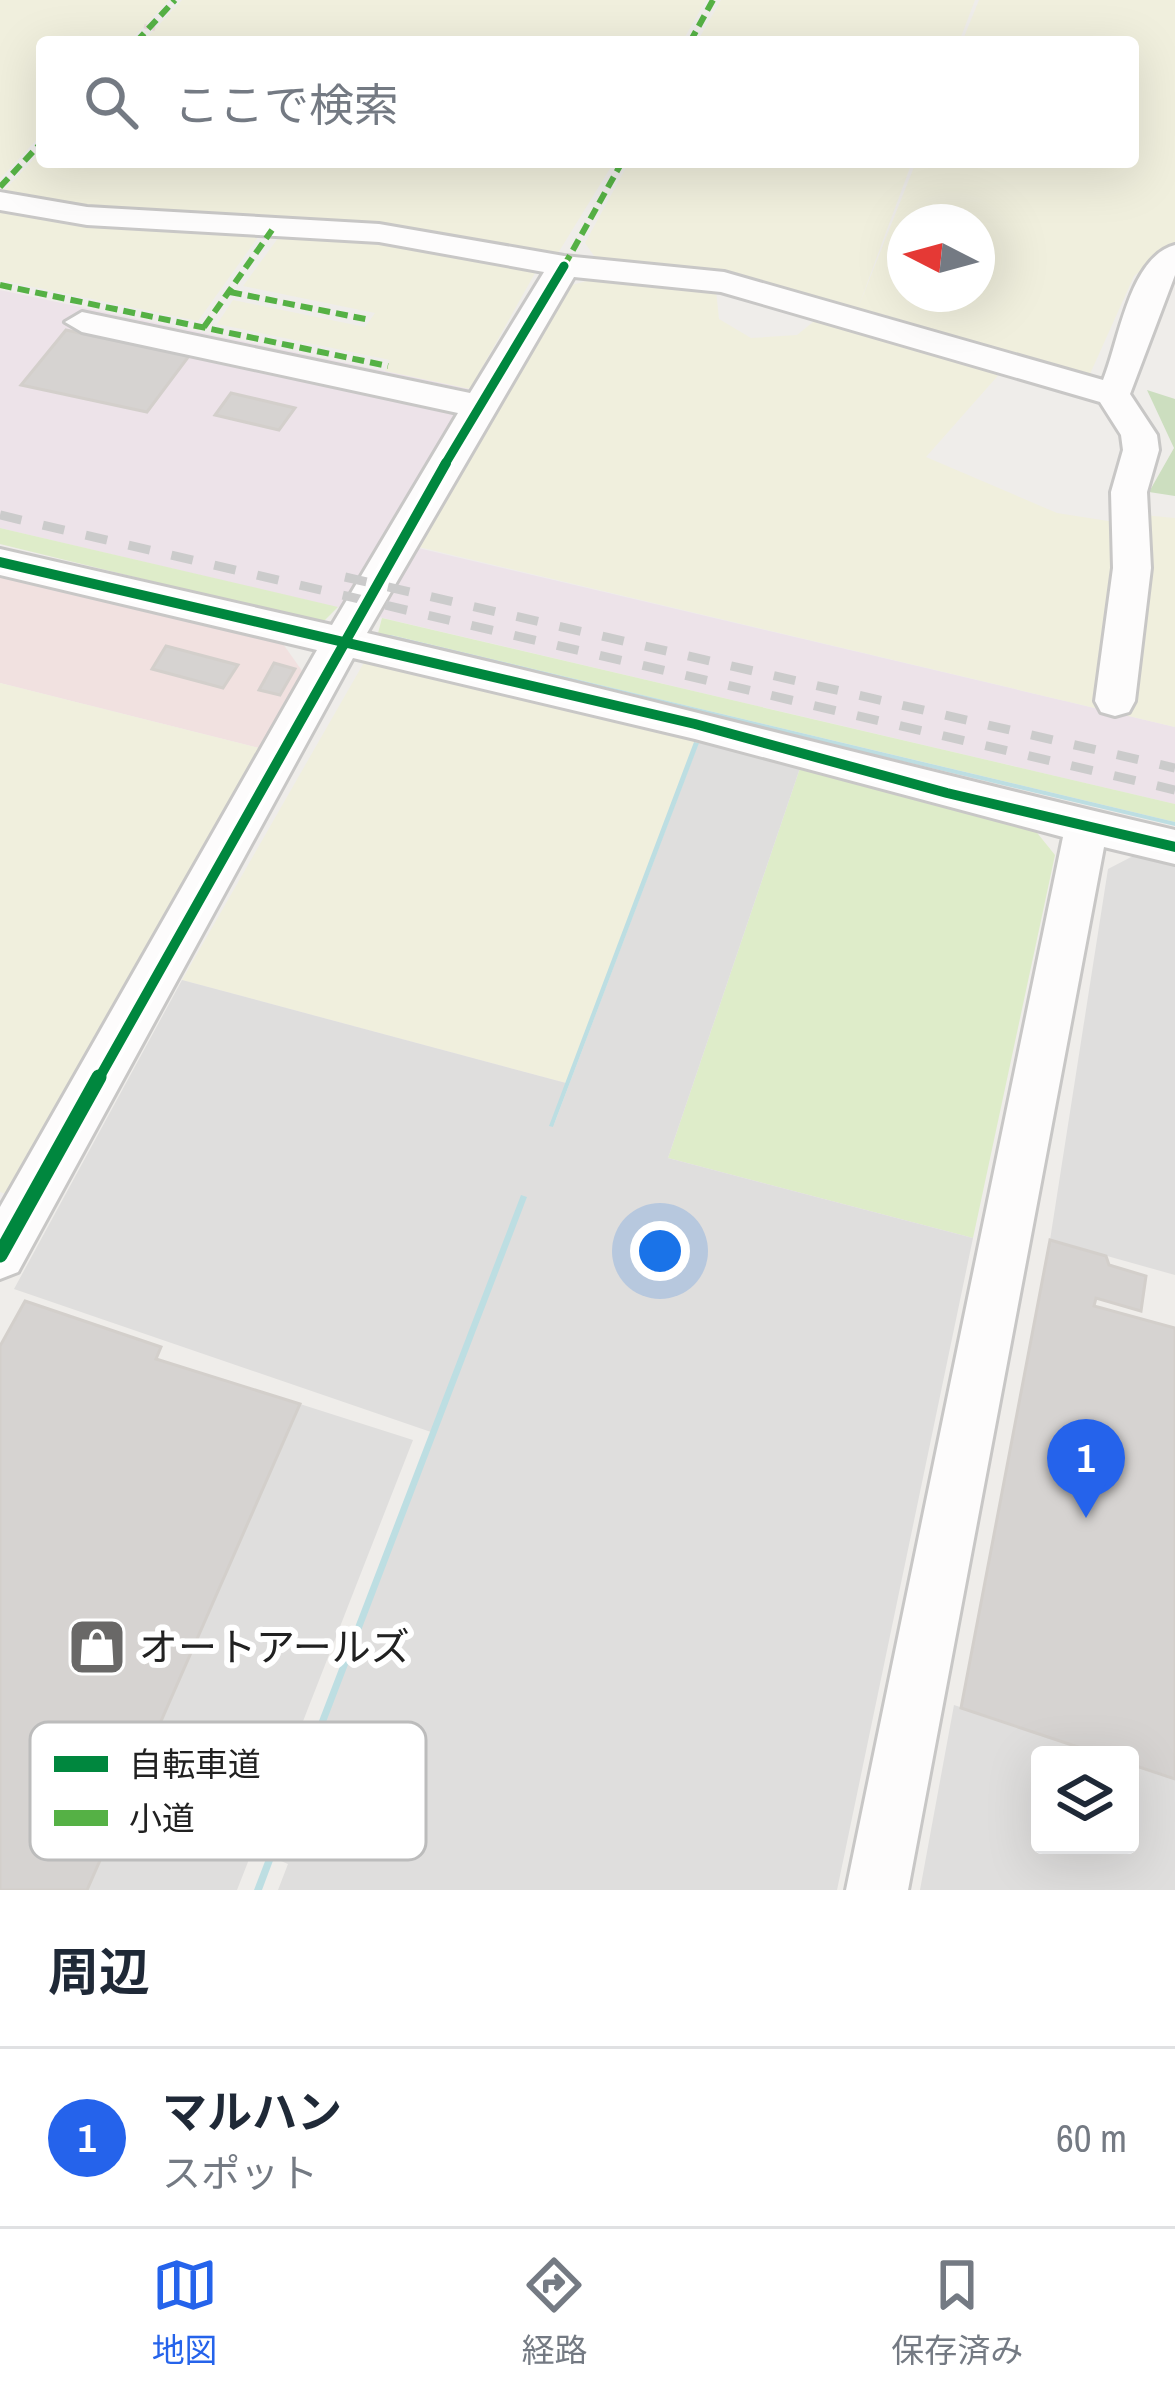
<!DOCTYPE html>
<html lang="ja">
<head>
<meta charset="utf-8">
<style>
	body { margin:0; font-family:"Archivo Narrow","Noto Sans JP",sans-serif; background:#f6f6f7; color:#1f2937 }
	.controls { position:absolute; right:36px; bottom:36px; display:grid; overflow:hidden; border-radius:12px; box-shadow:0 12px 48px #0002 }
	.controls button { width:108px; height:108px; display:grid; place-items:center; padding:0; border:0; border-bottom:3px solid #e0e1e3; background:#fff; color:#1f2937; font:60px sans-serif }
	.compass { position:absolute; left:887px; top:204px; width:108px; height:108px; border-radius:50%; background:#fff; box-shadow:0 12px 48px #0002; rotate:276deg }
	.you { position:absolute; left:660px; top:1251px; width:42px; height:42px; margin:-30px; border:9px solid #fff; border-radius:50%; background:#1a73e8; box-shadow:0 0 0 18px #1a73e833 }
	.badge { display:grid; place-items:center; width:78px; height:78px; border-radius:50%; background:#2563eb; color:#fff; font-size:39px; font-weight:700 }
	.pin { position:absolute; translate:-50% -99px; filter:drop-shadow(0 3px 6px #0008) }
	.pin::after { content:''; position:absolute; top:63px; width:42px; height:36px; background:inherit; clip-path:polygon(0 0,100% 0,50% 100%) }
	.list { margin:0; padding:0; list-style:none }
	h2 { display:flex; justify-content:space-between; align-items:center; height:156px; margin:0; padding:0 48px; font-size:51px }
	h2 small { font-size:39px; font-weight:400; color:#747a83 }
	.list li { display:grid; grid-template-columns:78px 1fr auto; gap:36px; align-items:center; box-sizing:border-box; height:180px; padding:0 48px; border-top:3px solid #e0e1e3 }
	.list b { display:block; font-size:45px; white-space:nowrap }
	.list p { margin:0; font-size:39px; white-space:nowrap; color:#747a83 }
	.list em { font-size:39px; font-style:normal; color:#747a83 }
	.icon { flex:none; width:66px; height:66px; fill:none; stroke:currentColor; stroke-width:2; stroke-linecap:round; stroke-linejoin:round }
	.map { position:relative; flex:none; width:1175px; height:1890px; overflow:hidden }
	.search { position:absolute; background:#fff; box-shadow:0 12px 48px #0002; left:36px; right:36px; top:36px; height:132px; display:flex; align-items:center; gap:30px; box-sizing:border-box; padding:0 42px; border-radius:12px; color:#747a83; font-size:45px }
	.sheet { height:336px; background:#fff }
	nav { display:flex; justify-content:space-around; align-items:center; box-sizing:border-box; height:168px; border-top:3px solid #e0e1e3; background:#fff; font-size:33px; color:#747a83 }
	nav a { display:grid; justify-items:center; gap:6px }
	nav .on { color:#2563eb }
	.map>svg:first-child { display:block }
	.commercial { fill:#f1e1e0 }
	.industrial { fill:#ede3e9 }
	.farmland { fill:#f0efdd; fill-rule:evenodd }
	.grass { fill:#deecc9 }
	.forest { fill:#ccdebf }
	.parking { fill:#dfdedd }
	.water { fill:#bddee2 }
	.building { fill:#d6d3d1; stroke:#d3cfcb; stroke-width:3 }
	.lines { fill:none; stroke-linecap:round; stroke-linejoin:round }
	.minor-casing { stroke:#c8c7c6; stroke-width:6 }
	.path { stroke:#ecdbdb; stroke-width:4.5; stroke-dasharray:4.5 4.5; stroke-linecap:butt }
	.minor { fill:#fdfcfc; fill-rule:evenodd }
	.rail { stroke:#cbcbcb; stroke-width:9; stroke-dasharray:22 22; stroke-linecap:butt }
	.quiet { stroke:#55b145; stroke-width:6; stroke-dasharray:12 6; stroke-linecap:butt }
	.cycleway-far2-casing { stroke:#fff; stroke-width:14 }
	.cycleway-far1-casing { stroke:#fff; stroke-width:18 }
	.cycleway-casing { stroke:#fff; stroke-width:22 }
	.cycleway-far2 { stroke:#00873e; stroke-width:9 }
	.cycleway-far1 { stroke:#00873e; stroke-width:10 }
	.cycleway { stroke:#00873e; stroke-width:15 }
	.labels { text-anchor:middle; stroke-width:12; stroke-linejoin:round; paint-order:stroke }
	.near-poi-label { font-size:39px; fill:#212121; stroke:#fff; text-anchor:start }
	.key { fill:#fff; stroke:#bcbcbc; stroke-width:3 }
	.key-label { font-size:33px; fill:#212121 }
</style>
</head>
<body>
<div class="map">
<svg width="1175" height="1890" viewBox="0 0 1175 1890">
	<rect width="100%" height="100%" fill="#efedea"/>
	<path class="commercial" d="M0,576L281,641L305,675L263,749L0,683Z"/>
	<path class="industrial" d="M0,290L470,389L380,539L1175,727V804L0,528Z"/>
	<path class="farmland" d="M0,0H169L129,42H42V134L0,179Z
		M182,0H706L682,42H143Z
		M721,0H975L959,42H697Z
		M979,0H1175V243L1134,276L1090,374L597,260L585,243L629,162H912L858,308L916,162H1133V42H962ZM905,222H977V294H905Z
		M42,150V162H614L555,258L5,197L4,191Z
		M0,206L261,233L198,321L0,280Z
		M281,234L344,235L539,266L470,389L385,371L390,360L217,324L233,300L365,327L375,313L243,286Z
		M594,279L716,290L719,319L751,338L797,335L818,318L1002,371L926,457L1057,513L1121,523L1120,574L1092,701L1143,515L1175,518V727L419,547L572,285Z
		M366,659L700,739L566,1083L182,980Z
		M0,683L263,749L6,1194L0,1192Z"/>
	<path class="grass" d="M0,528L338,607L322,623L0,544Z
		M382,618L1175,804V822L391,635L377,637Z
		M800,768L1034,829L1055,855L973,1238L668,1158Z"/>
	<path class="forest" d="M1147,390L1175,399V496L1149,492L1174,448Z"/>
	<path class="parking" d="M700,739L800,768L668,1158L973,1238L837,1890H278L288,1864L274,1858L451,1384L431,1432L14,1289L182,980L566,1083L553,1127Z
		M1135,855L1175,864V1275L1050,1240L1108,869Z
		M300,1404L413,1440L237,1890H87Z
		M954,1705L1102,1755H1040V1845H1130V1764L1175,1779V1890H920Z"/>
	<path class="water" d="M390,635L1175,822V826L388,639Z
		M694,742L699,743L553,1127L549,1126Z
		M521,1195L527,1197L274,1858L262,1890H254Z"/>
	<path class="building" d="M66,330L189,356L147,412L21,385Z
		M231,393L295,408L279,430L215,415Z
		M166,646L238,665L223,688L152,669Z
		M274,663L295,669L280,695L259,690Z
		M1050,1240L1106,1256L1109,1265L1146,1276L1141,1311L1096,1298L1094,1306L1175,1328V1779L1130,1764V1755H1102L961,1708Z
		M25,1301L161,1347L156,1359L300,1404L87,1890H0V1346Z"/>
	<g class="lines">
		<defs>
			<path id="minor" d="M0,192L87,207L379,224L564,256L724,272L1103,380C1119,342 1129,257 1175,245V275L1130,394L1157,435L1159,450L1147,492L1151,568L1135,701L1129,712L1115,716L1101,712L1095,701L1113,568L1111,492L1123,450L1121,435L1100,402L721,292L574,277L367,633C637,695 905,767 1175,830V864L1104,847L908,1890H846L1063,837L695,739L353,658L18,1272L0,1279V1207L317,650L0,575V549L332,625L458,413L82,332L65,322L82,312L470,393L544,272L379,242L87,225L0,210Z"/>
		</defs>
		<use href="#minor" class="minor-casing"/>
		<path class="path" d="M144,26L155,29"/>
		<use href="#minor" class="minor"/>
		<path class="rail" d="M0,515L1175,790
			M345,577L1175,768"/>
		<path class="quiet" d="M136,42L175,0
			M690,42L713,0
			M0,187L42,142
			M564,266L622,162
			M0,285L388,366
			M230,292L370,320
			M204,327L272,230"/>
		<defs>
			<path id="cycleway-far2" d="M444,466L564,266"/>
			<path id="cycleway-far1" d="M0,562L695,724L947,793L1175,847
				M98,1080L446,463"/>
			<path id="cycleway" d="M0,1255L99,1077"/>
		</defs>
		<use href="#cycleway-far2" class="cycleway-far2-casing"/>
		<use href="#cycleway-far1" class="cycleway-far1-casing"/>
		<use href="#cycleway" class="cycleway-casing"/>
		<use href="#cycleway-far2" class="cycleway-far2"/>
		<use href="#cycleway-far1" class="cycleway-far1"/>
		<use href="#cycleway" class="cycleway"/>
	</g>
	<defs>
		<symbol id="shop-square" viewBox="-11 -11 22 22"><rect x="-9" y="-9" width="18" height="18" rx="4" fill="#696867" stroke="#fff"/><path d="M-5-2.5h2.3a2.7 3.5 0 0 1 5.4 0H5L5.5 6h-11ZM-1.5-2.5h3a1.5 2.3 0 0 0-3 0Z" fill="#fff"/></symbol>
	</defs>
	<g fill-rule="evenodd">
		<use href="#shop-square" x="64" y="1614" width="66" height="66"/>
	</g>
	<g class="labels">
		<g class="near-poi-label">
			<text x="139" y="1661">オートアールズ</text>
		</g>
	</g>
	<rect x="30" y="1722" width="396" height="138" rx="18" class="key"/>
	<rect x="54" y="1756" width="54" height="16" fill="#00873e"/>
	<rect x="54" y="1810" width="54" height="16" fill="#55b145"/>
	<g class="key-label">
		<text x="129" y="1776">自転車道</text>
		<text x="129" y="1830">小道</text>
	</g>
</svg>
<div class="controls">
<button><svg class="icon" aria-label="layers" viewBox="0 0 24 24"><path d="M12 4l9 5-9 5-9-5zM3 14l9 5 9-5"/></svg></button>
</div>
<svg class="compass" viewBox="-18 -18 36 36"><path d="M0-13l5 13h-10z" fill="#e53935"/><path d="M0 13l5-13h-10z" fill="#747a83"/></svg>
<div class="you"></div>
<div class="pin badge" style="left:1086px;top:1518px">1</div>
<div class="search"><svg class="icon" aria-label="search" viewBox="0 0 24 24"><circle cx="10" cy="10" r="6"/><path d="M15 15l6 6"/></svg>ここで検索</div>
</div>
<section class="sheet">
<h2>周辺<small></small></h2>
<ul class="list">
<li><span class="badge">1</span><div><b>マルハン</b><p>スポット</p></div><em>60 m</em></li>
</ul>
</section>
<nav>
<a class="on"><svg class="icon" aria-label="map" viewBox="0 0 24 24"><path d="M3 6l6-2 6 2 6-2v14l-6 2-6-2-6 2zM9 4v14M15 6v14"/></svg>地図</a>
<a><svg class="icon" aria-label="directions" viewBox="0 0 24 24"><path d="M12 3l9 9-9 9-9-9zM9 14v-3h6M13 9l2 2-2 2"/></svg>経路</a>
<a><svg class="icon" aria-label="saved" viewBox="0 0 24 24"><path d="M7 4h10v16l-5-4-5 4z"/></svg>保存済み</a>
</nav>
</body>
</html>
